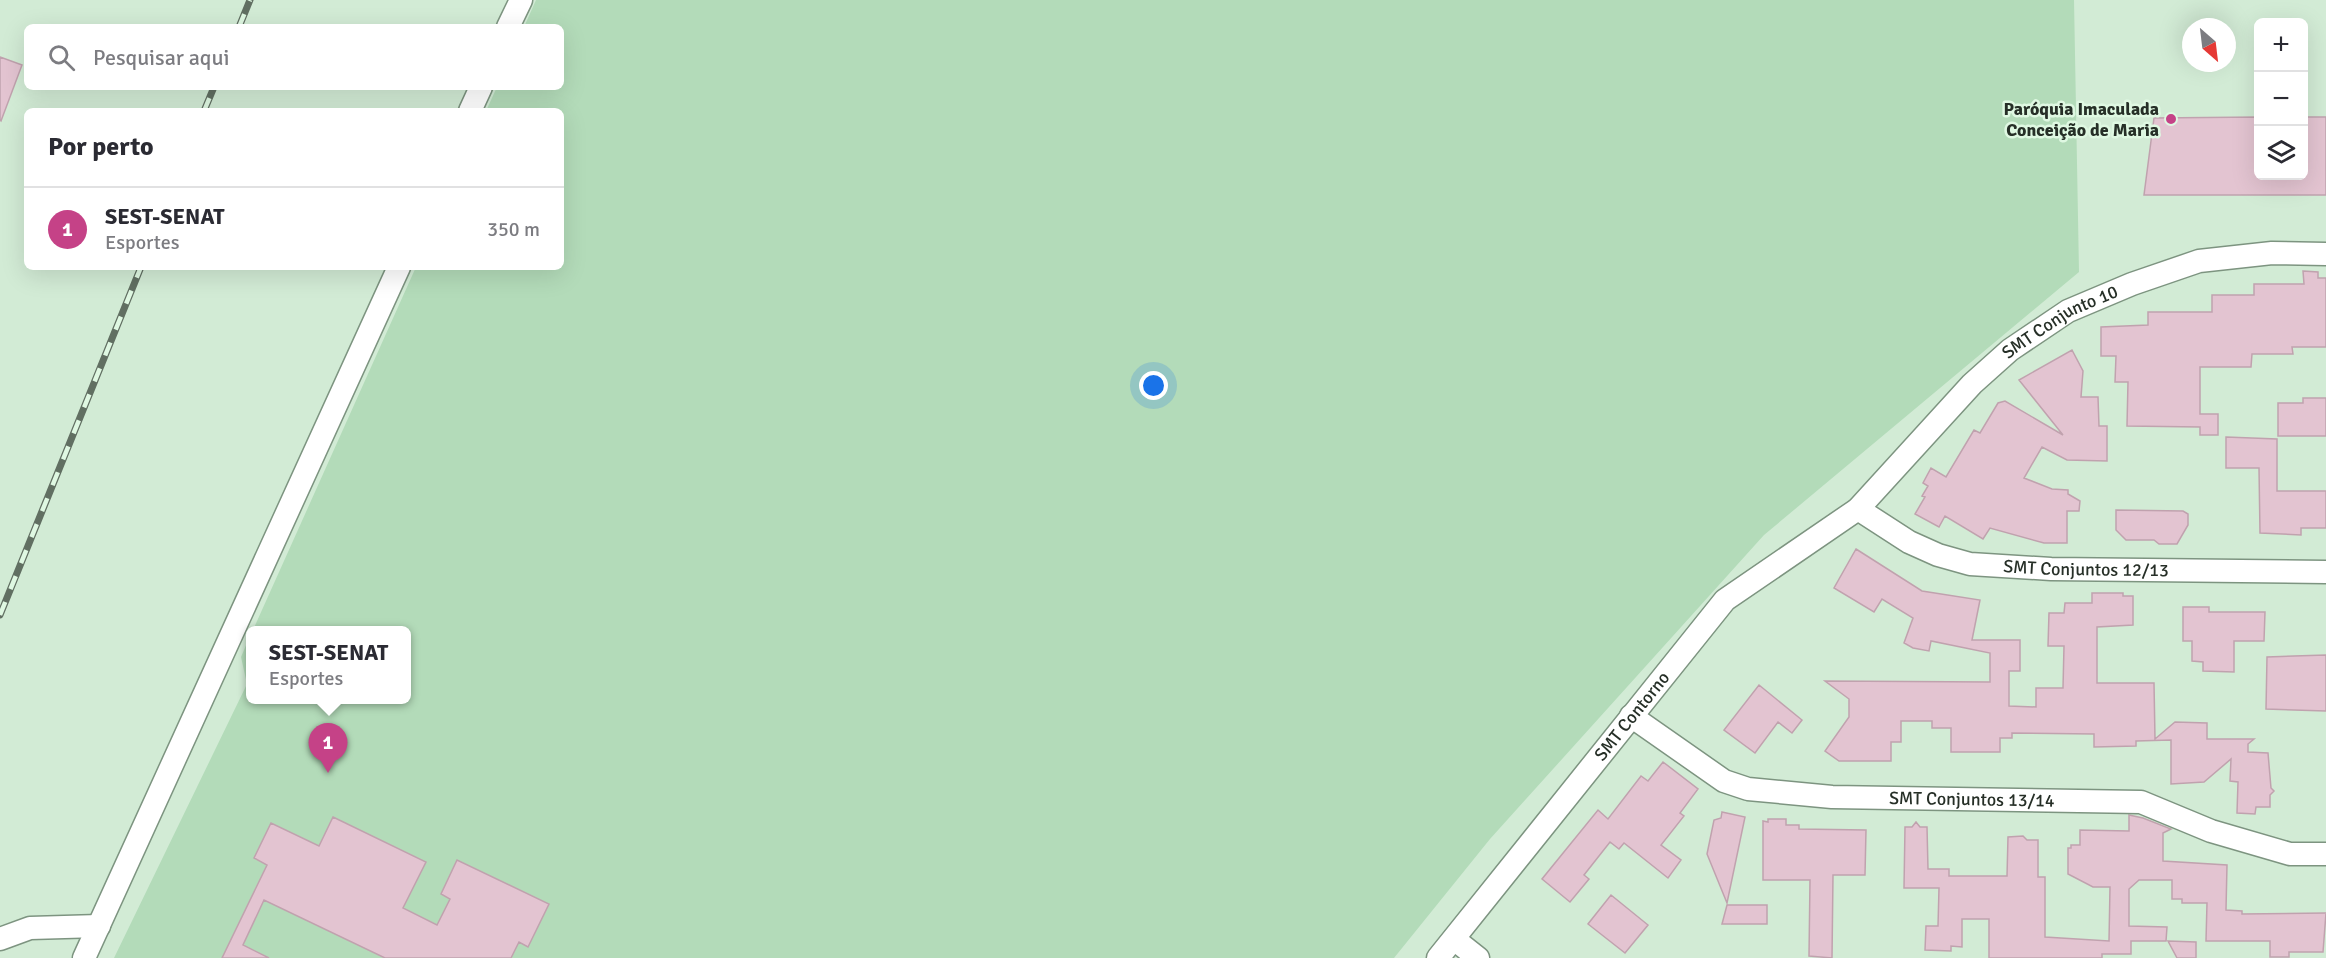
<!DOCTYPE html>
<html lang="pt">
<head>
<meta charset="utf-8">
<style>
	body { margin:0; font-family:Signika,sans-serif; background:#f2f2f3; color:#2b2b33 }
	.controls { position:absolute; right:18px; top:18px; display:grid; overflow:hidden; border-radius:9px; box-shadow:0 6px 24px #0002 }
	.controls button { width:54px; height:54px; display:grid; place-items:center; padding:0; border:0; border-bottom:2px solid #e1e1e2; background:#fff; color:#2b2b33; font:30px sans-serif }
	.compass { position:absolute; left:2182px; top:18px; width:54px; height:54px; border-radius:50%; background:#fff; box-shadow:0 6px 24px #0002; rotate:152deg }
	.you { position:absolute; left:1154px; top:386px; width:21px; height:21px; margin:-15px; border:4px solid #fff; border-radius:50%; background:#1a73e8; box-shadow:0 0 0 9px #1a73e833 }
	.badge { display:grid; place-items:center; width:39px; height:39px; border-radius:50%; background:#c54287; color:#fff; font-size:20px; font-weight:700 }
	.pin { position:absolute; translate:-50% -50px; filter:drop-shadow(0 2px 3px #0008) }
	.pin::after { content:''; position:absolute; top:32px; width:21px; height:18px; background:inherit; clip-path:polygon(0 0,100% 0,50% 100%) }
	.popup { position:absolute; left:246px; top:626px; width:165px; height:78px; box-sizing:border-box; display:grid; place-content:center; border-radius:9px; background:#fff; filter:drop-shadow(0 2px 4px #0005); font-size:20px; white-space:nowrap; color:#7c7c81 }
	.popup b { font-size:22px; color:#2b2b33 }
	.popup::after { content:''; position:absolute; left:50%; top:100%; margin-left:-12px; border:12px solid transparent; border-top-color:#fff }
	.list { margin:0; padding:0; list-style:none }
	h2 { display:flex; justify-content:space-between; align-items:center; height:78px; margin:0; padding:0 24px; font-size:26px }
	h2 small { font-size:20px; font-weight:400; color:#7c7c81 }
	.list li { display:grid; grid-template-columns:39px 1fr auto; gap:18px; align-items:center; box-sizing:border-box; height:84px; padding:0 24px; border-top:2px solid #e1e1e2 }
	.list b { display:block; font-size:22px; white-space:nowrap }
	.list p { margin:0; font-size:20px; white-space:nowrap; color:#7c7c81 }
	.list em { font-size:20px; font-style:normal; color:#7c7c81 }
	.icon { flex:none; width:33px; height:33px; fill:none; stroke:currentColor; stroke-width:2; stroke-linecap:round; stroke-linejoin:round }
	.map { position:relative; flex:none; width:2326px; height:958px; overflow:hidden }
	.search { position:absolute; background:#fff; box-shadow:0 6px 24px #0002; left:24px; top:24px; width:540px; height:66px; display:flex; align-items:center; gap:15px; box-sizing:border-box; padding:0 21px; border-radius:9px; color:#7c7c81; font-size:22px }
	.panel { position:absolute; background:#fff; box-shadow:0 6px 24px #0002; left:24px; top:108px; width:540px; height:162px; border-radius:9px }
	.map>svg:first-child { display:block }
	.green { fill:#b3dbb9 }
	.building { fill:#e3c4d1; stroke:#c0a2ae; stroke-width:1.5 }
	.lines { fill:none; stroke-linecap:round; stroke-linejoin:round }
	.minor-casing { stroke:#7d9480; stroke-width:25 }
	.minor { stroke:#fff; stroke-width:22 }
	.rail-casing { stroke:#616f62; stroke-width:7 }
	.rail { stroke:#dff8e2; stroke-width:4.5; stroke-dasharray:14; stroke-linecap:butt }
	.poi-dot { fill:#c54287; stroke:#dff8e2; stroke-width:2 }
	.labels { text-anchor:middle; stroke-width:5; stroke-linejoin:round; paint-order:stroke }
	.poi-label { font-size:18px; font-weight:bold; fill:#262f27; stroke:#dff8e2; text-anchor:end }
	.street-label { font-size:18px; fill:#262f27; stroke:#dff8e2 }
</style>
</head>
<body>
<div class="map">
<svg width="2326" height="958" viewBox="0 0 2326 958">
	<rect width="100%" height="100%" fill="#d2ebd5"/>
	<path class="green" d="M536,0H2074L2079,272L1764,535L1490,839L1394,958H114L247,684L241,657L250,636V700H406V630H253L416,267H561V111H486L497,87H561V27H524Z"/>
	<path class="building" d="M0,57L22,65L1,121L0,120Z
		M2259,117V176H2304V117H2326V195H2144L2154,118Z
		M2303,271L2318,272V278H2326V347H2292L2293,354H2252L2251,367H2200V414H2218V435H2200V427L2127,426L2128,382H2115L2116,356H2101V327L2148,325V312H2212V295H2254V284H2304Z
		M2072,350L2083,371L2081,397H2098L2099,426H2107V461L2067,460L2042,447L2024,478L2052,489L2068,490V494L2080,501L2079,511H2067V543H2044L1990,528L1983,539L1945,516L1939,527L1915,514L1925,497L1922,496L1928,486L1923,483L1931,468L1946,477L1974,430L1980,433L1998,403L2005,401L2063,435L2019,380Z
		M2303,398H2326V436H2278V403H2303Z
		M2226,437L2277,439V491H2326V528H2301V535L2260,533L2259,468H2226Z
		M2116,510L2183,511L2188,514V525L2177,544H2159L2154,540H2126L2116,530Z
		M1856,549L1922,591L1980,600L1972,640H2020V671H2009V706L2036,707V688H2063L2064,646H2048L2049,613H2064L2065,603H2092V593H2123V596H2133V625L2097,627V683H2154L2155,739L2175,722L2207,723V739H2254L2248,744V752L2268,753L2271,788L2274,791L2270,795V807H2256L2255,814L2237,813L2238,782L2230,781L2231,759L2204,782L2171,784V740L2136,741V746L2094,747V734L2012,733V738H2000V752H1951V728H1932V721H1901V742H1891V761H1839L1825,751L1849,717V699L1825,681L1990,682V653L1931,641L1929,651L1913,648L1904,643L1913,618L1882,599L1874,612L1834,588Z
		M2183,607H2209V612H2265L2264,641H2234V672L2203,671V662L2192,661V641H2183Z
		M2326,655V711L2266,709L2267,657Z
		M1759,685L1802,720L1792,733L1778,722L1755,753L1724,730Z
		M1663,762L1698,789L1680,813L1684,816L1661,845L1681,860L1668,878L1624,843L1619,849L1610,842L1584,875L1589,879L1570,902L1542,879L1598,810L1608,819L1641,776L1648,781Z
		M1722,812L1745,817L1727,903L1707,854L1714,820L1721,818Z
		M2129,815L2143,818L2171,829L2163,833V861L2227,865L2226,910L2242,911V914L2326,913L2323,952H2289V957H2270V941H2206L2207,903H2182V899H2172V880H2139L2129,889V926L2167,927L2166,941H2131V954H2102V958H1989V919H1962V947L1951,946V951L1925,950L1926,926H1938L1939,888H1904L1905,827H1912L1916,822L1920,827H1927L1928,869H1949V876H2007L2008,837L2023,836L2027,840H2038V877H2045V937L2109,941L2110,887H2093L2068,874V848H2071V845H2080V830L2129,831Z
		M333,817L426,862L403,908L437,925L450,899L441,894L457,860L549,904L528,947L519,942L511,958H385L264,900L243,945L269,958H222L267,865L254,858L271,823L319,846Z
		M1768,819H1786V825H1799V829L1866,830L1865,875H1833L1832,958L1809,956L1810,880H1763V821L1768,822Z
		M1611,895L1648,925L1625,953L1588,924Z
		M1727,905H1767V924H1722Z
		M2168,941L2196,942V958H2177Z"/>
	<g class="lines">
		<defs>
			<g id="minor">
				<path d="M508,27L521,0"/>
				<path d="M470,111L481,87"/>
				<path id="s1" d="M1858,509L1909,542L1938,555L1970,564L2051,569L2326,572"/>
				<path id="s2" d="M1631,716L1724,781L1748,789L1832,797L2141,802L2211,831L2290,854H2326"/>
				<path d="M0,939L30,928L99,926"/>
				<path d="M1454,939L1478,958"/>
				<path d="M84,958L399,267"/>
				<path id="s3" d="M1438,958L1725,600L1858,509L1972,384L2010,350L2068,311L2132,284L2199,261L2272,253L2326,254"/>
			</g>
		</defs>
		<use href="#minor" class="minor-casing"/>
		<use href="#minor" class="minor"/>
		<defs>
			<path id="rail" d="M239,27L250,0
				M204,111L214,87
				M0,615L141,267"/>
		</defs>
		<use href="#rail" class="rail-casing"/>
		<use href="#rail" class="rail"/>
	</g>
	<circle class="poi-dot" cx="2171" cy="119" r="6"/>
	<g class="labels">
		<g class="poi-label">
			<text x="2159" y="115">Paróquia Imaculada<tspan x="2159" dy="21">Conceição de Maria</tspan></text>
		</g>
		<g class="street-label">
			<text dy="6" stroke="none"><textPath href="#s3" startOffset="898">SMT Conjunto 10</textPath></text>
			<text dy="6" stroke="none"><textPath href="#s1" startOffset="242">SMT Conjuntos 12/13</textPath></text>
			<text dy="6" stroke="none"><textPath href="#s3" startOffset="310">SMT Contorno</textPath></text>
			<text dy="6" stroke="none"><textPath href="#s2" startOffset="363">SMT Conjuntos 13/14</textPath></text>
		</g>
	</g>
</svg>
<div class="controls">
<button>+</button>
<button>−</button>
<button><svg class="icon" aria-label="layers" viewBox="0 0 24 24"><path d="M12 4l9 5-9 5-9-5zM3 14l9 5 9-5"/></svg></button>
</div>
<svg class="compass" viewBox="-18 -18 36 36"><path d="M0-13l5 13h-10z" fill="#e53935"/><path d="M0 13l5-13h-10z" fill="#7c7c81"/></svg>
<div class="you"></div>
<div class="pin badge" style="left:328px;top:773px">1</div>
<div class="popup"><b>SEST-SENAT</b>Esportes</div>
<div class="search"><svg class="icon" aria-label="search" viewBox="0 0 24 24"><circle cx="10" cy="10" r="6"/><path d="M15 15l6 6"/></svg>Pesquisar aqui</div>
<section class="panel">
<h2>Por perto<small></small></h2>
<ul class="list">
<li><span class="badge">1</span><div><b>SEST-SENAT</b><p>Esportes</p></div><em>350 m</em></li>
</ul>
</section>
</div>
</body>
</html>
